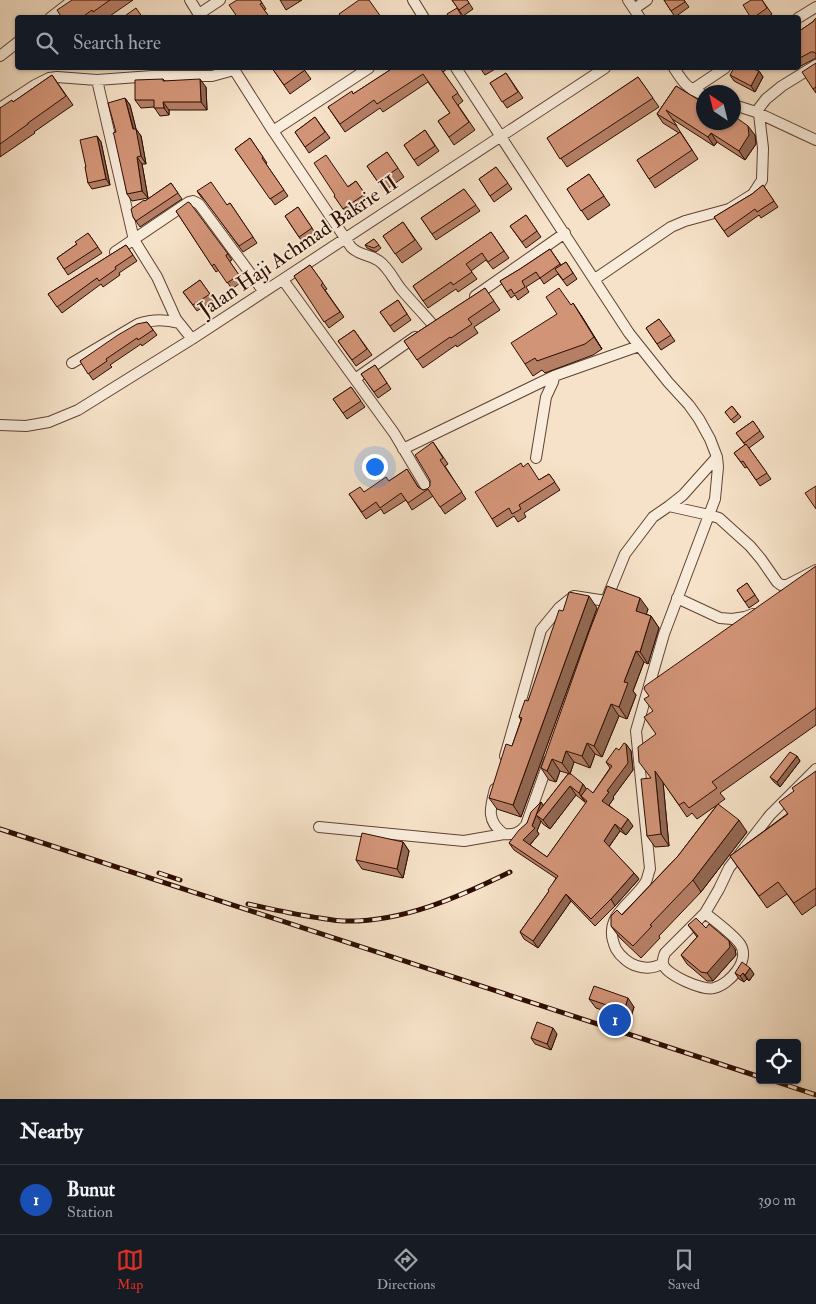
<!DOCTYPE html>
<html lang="en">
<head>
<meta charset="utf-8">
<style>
	body { margin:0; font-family:"IM FELL Double Pica",serif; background:#242831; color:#f1f3f6 }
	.controls { position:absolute; right:15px; bottom:15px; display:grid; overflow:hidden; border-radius:5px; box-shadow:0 1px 4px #0004 }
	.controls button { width:45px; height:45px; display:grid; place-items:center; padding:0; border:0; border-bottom:1px solid #363941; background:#171b24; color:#f1f3f6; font:25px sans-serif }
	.compass { position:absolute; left:696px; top:85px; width:45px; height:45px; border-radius:50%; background:#171b24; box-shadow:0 1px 4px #0004; rotate:325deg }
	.you { position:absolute; left:374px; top:466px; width:18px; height:18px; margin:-12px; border:4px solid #fff; border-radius:50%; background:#1a73e8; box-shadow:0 0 0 8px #1a73e833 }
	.badge { display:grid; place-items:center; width:32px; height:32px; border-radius:50%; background:#d93025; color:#fff; font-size:16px; font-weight:700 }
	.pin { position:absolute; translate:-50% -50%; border:2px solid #fff; box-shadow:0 1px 5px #0006 }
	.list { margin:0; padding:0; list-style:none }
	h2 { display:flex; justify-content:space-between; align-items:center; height:65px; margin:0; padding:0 20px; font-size:21px }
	h2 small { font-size:16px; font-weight:400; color:#9ea1a6 }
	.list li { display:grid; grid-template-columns:32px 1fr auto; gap:15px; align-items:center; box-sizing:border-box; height:70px; padding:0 20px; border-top:1px solid #363941 }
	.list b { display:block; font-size:19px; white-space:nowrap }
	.list p { margin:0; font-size:16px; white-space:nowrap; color:#9ea1a6 }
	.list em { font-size:16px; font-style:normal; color:#9ea1a6 }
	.icon { flex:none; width:28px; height:28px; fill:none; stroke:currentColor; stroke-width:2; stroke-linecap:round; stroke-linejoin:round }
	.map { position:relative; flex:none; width:816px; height:1099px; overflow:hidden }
	.search { position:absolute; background:#171b24; box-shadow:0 1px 4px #0004; left:15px; right:15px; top:15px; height:55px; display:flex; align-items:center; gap:12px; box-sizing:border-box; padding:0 18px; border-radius:5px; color:#9ea1a6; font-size:19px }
	.sheet { height:135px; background:#171b24 }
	nav { display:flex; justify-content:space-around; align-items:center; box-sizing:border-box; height:70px; border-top:1px solid #363941; background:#171b24; font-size:14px; color:#9ea1a6 }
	nav a { display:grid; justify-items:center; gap:2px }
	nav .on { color:#d93025 }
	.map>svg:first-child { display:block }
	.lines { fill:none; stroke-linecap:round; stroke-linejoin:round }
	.minor-casing { stroke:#5f4233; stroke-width:12 }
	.minor { stroke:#f9ecdb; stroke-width:10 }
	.rail-casing { stroke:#2d0c01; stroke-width:5 }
	.rail { stroke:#f9ecdb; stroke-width:3; stroke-dasharray:9; stroke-linecap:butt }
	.wall { fill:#b57f66; stroke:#2d0c01; fill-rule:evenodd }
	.shaded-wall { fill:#936853; stroke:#2d0c01 }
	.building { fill:#d29477; stroke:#2d0c01 }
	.labels { text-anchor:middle; stroke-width:4; stroke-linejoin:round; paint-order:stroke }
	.street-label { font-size:21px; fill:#2d0c01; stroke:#f9ecdb }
</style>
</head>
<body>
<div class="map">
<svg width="816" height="1099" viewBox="0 0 816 1099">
	<rect width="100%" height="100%" fill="#f6e2c8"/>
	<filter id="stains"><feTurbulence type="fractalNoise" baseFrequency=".004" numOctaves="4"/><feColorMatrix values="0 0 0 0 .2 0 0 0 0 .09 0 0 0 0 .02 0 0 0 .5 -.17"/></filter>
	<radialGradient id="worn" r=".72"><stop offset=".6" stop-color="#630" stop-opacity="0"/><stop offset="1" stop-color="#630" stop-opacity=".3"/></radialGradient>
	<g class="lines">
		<defs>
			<path id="minor" d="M190,0L201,18
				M413,0L424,18
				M628,0L640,18
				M634,9L647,0
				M199,14L220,0
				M50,18L68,4
				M798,18L816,7
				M0,56L18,42
				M233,68L273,131L351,247C361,257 368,253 379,261C388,267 394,280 401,289C411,301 422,312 433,325
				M456,68L629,333L668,382L689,405L699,419L710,439L717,457L718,467L715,499L709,515L719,518L750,546L761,559L777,582L781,585H787L816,570
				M674,68C683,82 687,89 704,95
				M97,80L134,240L157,277L176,319L192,339
				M692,90L725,68
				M734,105L756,112L816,140
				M0,108L35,85L49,78L57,77L97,80L152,76H212L234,70
				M756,112L766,99L782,86L816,65
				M273,131L369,68
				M115,252L189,202L193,201L199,204L264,292
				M595,279L671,227L685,221L729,209L753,194L762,180L763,148L759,114
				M283,280L394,433L428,490
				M475,296L565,233
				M72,363L138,324C152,319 165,319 179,323
				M355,379L415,337
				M0,425L26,426L49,422L78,410L192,339L605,68
				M403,449L554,376
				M536,458L546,397L553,382L554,376L639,346
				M607,598L625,554L653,517L669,506L683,495L717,457
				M677,598L720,618L732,619L745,617L753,614
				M505,756L541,630L559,608L574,596L606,601
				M495,789C490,808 486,821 504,834C514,835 520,833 526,825L549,760
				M319,827L464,841L504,834
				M705,913L665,953C664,956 662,959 663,964C666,975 703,991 714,988C730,984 751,960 740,944C734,935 714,920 705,913L719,889L729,868L770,815L816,769
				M663,963C655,968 646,969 637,966C629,964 620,956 616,949C601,916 630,906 645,883C648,879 648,873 650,869L636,731L664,634L709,515L669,506"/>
		</defs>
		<use href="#minor" class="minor-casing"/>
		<use href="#minor" class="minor"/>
		<defs>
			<path id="rail" d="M0,829L760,1077
				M159,873L180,880
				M248,904C272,909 296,915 320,918C327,919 335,921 343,921C401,923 459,897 510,872
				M771,1080L816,1095"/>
		</defs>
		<use href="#rail" class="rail-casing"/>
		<use href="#rail" class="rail"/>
	</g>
	<path class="wall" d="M72,0H133L107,18H62Z
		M260,0L266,9L264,10L270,18H238Z
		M280,0H302L286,10Z
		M452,0H467L473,9L463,16Z
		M664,0H684L689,7L675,17Z
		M762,0L772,14L766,18H751Z
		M816,18V58L799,67L798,32L814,21Z
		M816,63V93L813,89Z
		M272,68H303L311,79L290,94Z
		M393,68H446L447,69L443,72L463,101L458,105L475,130L454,145L438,121L450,113L428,82L383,112L380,108L345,132L328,107L353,94Z
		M480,68H497L485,75Z
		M759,71L763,77L755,92L734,81L730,75Z
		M506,73L523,98L507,108L490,83Z
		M52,75L73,105L34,132L35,133L0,157V108L13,102Z
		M638,77L659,107L567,167L547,138Z
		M163,79L165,81L206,87L207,110H169V115L160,116L154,107L141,108L135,100Z
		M676,86L755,135L756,144L745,160L717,142L714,146L672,119L698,159L655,188L637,160L679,133L663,123L657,114Z
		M125,98L130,105L136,129L141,136L146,164H142L148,198L132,201L127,194L116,132Z
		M315,117L330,138L309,153L295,132Z
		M425,130L439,151L418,166L404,145Z
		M97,136L101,142L110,185L92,189L88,183L86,167Z
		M250,138L267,163L266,164L288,196L275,205L235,149Z
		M387,152L404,177L384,191L367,166Z
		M496,167L512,189L494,202L479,179Z
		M589,174L610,205L588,220L567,189Z
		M356,181L369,200L348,215L334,196Z
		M171,183L182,199L140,227L133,217L145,201Z
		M763,185L778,207L761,218L759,215L728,237L714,217L752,194Z
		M464,189L480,211L436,240L421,218Z
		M197,191L227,205L230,203L257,243L243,252L205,200L201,197Z
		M298,207L316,234L303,243L285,216Z
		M176,211L228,254L232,260L230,261V262L243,281L232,289L219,270L216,272Z
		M526,215L541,237L526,248L510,226Z
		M403,222L422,249L402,263L383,236Z
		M491,232L509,258L493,269L486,260L471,271L477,279L458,292L456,289L428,308L413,286Z
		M88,233L102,253L68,275L57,258L77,244Z
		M374,239L381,248L376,252L367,248L365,245Z
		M126,245L137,261L119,273L120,275L103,287L101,284L62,313L48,294Z
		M550,249L561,265L566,262L577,279L567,286L558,274L544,284L540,278L526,287L529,292L518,300L515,295L511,298L500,281L520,269Z
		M310,265L327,289L325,290L344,317L329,328L294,276Z
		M200,280L214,300L197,311L183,292Z
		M485,288L500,310L474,327L478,333L457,347L456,345L423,368L404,341Z
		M398,300L411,320L394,332L380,312Z
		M571,305L581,315L602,349L593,355L545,373L542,370L533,376L525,364Z
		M659,319L675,341L661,350L646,328Z
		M147,322L157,335L142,346L141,344L110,365L112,367L93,380L80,361Z
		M354,330L372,355L356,366L338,341Z
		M375,365L391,389L378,398L361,374Z
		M351,387L365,407L347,419L333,399Z
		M732,406L741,417L734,423L725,412Z
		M753,421L764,437L749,448L771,479L760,486L747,467L745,468L734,453L745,445L736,433Z
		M433,442L448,464L445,466L466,499L445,514L433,496L412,510L406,500L384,514L381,509L366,519L349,494L364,492L389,481L407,469L419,488L423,490L427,489L430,486Z
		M524,466L539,480L549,474L560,490L524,513L526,517L518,522L514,516L497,527L492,519Z
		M816,566V725L720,793L725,799L718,804L747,832L701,892L659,936L660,938L641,958L620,938L611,926L678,856L717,805L697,819L692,813L687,817L663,782L669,846L655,847L647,836L651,778L656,734L653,711Z
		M747,583L759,601L749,608L737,590Z
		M597,608L521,817L497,809L489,798L512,746L521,720L519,717L528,701L563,611Z
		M648,609L646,614L651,616L659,628L648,664L644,662L633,691L636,695L627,719L619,716L602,757L595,754L590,768L574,762L570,774L560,771L556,782L549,780L541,768Z
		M626,744L631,751L633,770L613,797L614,798L609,805L633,826L626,835L620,831L609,847L634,873L639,879L615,906L595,926L571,901L538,948L524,939L520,932L549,891L556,878L514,850L509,843L527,823L541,802L543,806L568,774L583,784L586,789L593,793L610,768L606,762ZM576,795L586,803L547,857L530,845L539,834L537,831L541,821L543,824L550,829Z
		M797,756L800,761L780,787L774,782L770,777Z
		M816,771V905L802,915L787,894L767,908L730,856L787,814L794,791Z
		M403,842L409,851L403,878L362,869L356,860Z
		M688,925L706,928L735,949L736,955L713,981H707L687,964L681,955L697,937Z
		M735,973L754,974L749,981L747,979L744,982L739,979Z
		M589,999L634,1007L630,1020L596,1008Z
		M557,1034L551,1050L535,1044L531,1038Z"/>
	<path class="shaded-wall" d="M759,71L763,77L755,92L751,86Z
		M200,79L206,87L207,110L201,102Z
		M125,98L130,105L136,129L141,136L146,164L141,156Z
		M163,102L169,110V115L164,108Z
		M748,126L755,135L756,144L745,160L739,151Z
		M711,133L717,142L714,146L708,137Z
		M97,136L101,142L110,185L106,179Z
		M137,157L142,164L148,198L142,191Z
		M573,303L581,315L602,349L594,337Z
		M589,596L597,608L521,817L513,805Z
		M640,598L648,609L644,622L636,611Z
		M651,616L659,628L648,664L640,652Z
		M636,651L644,662L633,691L636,695L627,719L619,707L624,682Z
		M611,704L619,716L602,757L594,746Z
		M587,743L595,754L590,768L582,756Z
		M626,744L631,751L633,770L613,797L614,798L607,808L602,801L607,791Z
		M566,751L574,762L570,774L562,763Z
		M797,756L800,761L780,787L777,782Z
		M552,759L560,771L556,782L547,771Z
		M655,771L663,782L669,846L661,834Z
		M583,784L589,793L581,796L585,802L579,793Z
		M570,786L576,795L550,829L543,820Z
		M541,802L545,808L536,815L541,821L537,831L539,834L528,847L523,840L532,826Z
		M628,819L633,826L626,835L621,829Z
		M739,820L747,832L701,892L693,880Z
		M615,824L620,831L608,848L604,841Z
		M403,842L409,851L403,878L397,869Z
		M634,873L639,879L615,906L611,899Z
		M566,894L571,901L538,948L533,941Z
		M729,941L735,949L736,955L713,981L707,973Z
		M750,968L754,974L749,981L745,975Z
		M743,973L747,979L744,982L740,976Z
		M628,998L634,1007L630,1020L624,1011Z
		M553,1028L557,1034L551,1050L547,1044Z"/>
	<path class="building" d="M72,0H110L93,12L92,10L81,18H62L57,10Z
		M237,0H260L262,3L260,4L268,15L264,18H238L229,5Z
		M359,0H369L381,17L342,18L339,14Z
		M452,0H467L469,3L459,10Z
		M664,0H684L685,2L671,11Z
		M751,0H762L767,8L753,18H751L743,5Z
		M136,8L143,18H122Z
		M457,8L463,18H449L447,14Z
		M816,18V54L814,52H811L798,59V32L814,21V20Z
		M816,63V87L813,89L802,72Z
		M272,68H303L305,70L284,85Z
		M393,68H440L458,93L452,97L469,122L449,137L438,121L450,113L423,74L377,104L374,100L340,124L328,107L352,91L353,94Z
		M734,68H751L759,71L751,86L730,75Z
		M506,73L518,92L502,102L490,83Z
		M52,75L66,96L28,123V124L0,144V108L12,100L13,102Z
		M638,77L653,98L560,159L547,138Z
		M163,79V81L200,79L201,102H163L164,108H154V100H135V80Z
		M676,86L702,102L703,101H704V122H734V116L748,126L749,135L739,151L711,133L708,137L666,110L677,126L657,114Z
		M125,98L133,129H136L141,156L137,157L142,191L127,194L114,135L113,133L116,132L108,103Z
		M315,117L325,132L305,147L295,132Z
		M425,130L435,146L414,160L404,145Z
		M680,132L692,150L649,179L637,160Z
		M97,136L106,179L88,183L85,167H86L80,140Z
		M250,138L263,157L262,158L284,190L270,199L235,149Z
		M387,152L398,168L378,182L367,166Z
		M326,155L348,187L356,181L365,194L343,209L334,196L335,195L314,163Z
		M496,167L508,183L490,196L479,179Z
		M589,174L604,196L581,211L567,189Z
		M211,182L227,205L230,203L253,237L239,246L200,194L197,191Z
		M171,183L178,193L136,221L133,217L131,209L144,200L145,201Z
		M763,185L774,201L757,212L755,209L724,231L714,217L752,194Z
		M464,189L476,205L432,234L421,218Z
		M188,202L190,203L228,254L226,255V256L239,275L227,283L214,264L212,266L176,211Z
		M298,207L312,228L299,237L285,216Z
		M526,215L537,231L522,242L510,226Z
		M403,222L415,240L395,254L383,236Z
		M491,232L504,251L488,262L482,253L466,264L472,272L453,285L451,282L423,301L413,286Z
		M88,233L98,247L64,269L57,258L77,244L75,242Z
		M374,239L379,245L374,248L365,245Z
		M126,245L133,255L115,267L116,269L99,281L97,278L57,307L48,294Z
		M550,249L560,264L540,278L536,272L522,281L525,287L514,294L511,289L507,292L500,281L520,269Z
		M566,262L573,273L563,280L555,269Z
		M310,265L323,283L321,285L340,312L324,322L294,276Z
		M200,280L210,294L193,305L183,292Z
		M485,288L494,301L468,319L472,324L451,338L450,337L417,360L404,341Z
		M559,288L571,305L573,303L594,337L585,344L537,361L535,358L525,364L511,343L557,314L546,297Z
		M398,300L407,314L390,326L380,312Z
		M659,319L671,335L657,344L646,328Z
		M147,322L153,330L138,340L137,338L106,359L107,361L88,374L80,361L118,335L137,324Z
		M354,330L367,349L352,360L338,341Z
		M375,365L387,383L374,392L361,374Z
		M351,387L361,401L343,413L333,399Z
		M732,406L738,414L731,420L725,412Z
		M753,421L760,431L744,443L736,433Z
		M433,442L443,458L440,460L462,492L440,507L428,489L408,503L401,493L380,508L376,502L362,512L349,494L360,487L364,492L386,477L389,481L407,469L418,487L423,490L427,489L430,486V480L415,455Z
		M746,444L767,473L756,480L743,461L741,462L734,453Z
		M521,463L523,467L528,463L539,480L549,474L555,482L519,505L521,509L512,514L509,508L492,519L475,492Z
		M816,486V509L805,493Z
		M816,566V708L712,782L717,788L689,808L684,802L679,805L655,771L661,834L647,836L641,779L651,778L639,762L638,747L656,734L644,717L653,711L644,699L649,696L644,689L645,686Z
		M747,583L755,595L745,602L737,590Z
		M607,586L640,598L636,611L651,616L640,652L636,651L624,682L628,683L619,707L611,704L594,746L587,743L582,756L566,751L562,763L552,759L547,771L541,768L589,632Z
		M569,592L589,596L513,805L489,798L506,744L512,746L522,718L519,717L525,700L528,701L559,610L563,611Z
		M624,743L626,744L628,763L607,791L609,792L602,801L628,819L621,829L615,824L604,841L634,873L611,899L591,919L566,894L533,941L520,932L549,891L548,890L558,876L509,843L519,830L527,823L531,812L541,802L532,826L535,828L523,840L547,857L587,801L581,796L587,788L593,793L612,766L606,762L616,748L619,750Z
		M790,752L797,756L777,782L770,777Z
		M816,771V888L794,903L778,882L759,896L730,856L788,814L779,802L794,791L792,788Z
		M568,774H571L583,784L579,793L570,786L543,820L536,815Z
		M718,804L739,820L693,880L650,925L652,926L633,946L611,926V916L617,910L622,915L678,856Z
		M362,833L403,842L397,869L356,860Z
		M696,918L706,928L709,924L729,941L730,947L707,973L701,972L681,955L698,936L688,925Z
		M742,962L750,968L745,975L743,973L740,976L735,973Z
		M594,986L628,998L624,1011L589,999Z
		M537,1022L553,1028L547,1044L531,1038Z"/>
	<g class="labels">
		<g class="street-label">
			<text transform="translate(298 246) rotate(-34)" y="7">Jalan Haji Achmad Bakrie II</text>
		</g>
	</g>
	<rect width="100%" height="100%" filter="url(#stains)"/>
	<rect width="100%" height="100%" fill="url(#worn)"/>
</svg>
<div class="controls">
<button><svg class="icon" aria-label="locate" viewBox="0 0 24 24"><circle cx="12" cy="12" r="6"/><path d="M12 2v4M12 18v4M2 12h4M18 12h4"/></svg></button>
</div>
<svg class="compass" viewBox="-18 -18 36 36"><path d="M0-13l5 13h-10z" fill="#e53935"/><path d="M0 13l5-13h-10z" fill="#9ea1a6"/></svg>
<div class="you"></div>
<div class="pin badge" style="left:615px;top:1020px;background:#1a4fb4">1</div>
<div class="search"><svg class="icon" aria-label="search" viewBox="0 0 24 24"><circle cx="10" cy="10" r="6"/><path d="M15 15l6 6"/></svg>Search here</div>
</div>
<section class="sheet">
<h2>Nearby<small></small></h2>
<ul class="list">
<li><span class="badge" style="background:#1a4fb4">1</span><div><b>Bunut</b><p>Station</p></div><em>390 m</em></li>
</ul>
</section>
<nav>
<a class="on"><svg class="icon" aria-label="map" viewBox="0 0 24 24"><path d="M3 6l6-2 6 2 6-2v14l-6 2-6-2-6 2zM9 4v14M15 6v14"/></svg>Map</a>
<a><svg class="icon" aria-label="directions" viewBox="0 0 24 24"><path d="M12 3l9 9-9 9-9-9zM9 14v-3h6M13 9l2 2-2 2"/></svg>Directions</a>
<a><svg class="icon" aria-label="saved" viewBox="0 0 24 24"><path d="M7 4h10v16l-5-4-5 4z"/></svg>Saved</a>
</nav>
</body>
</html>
